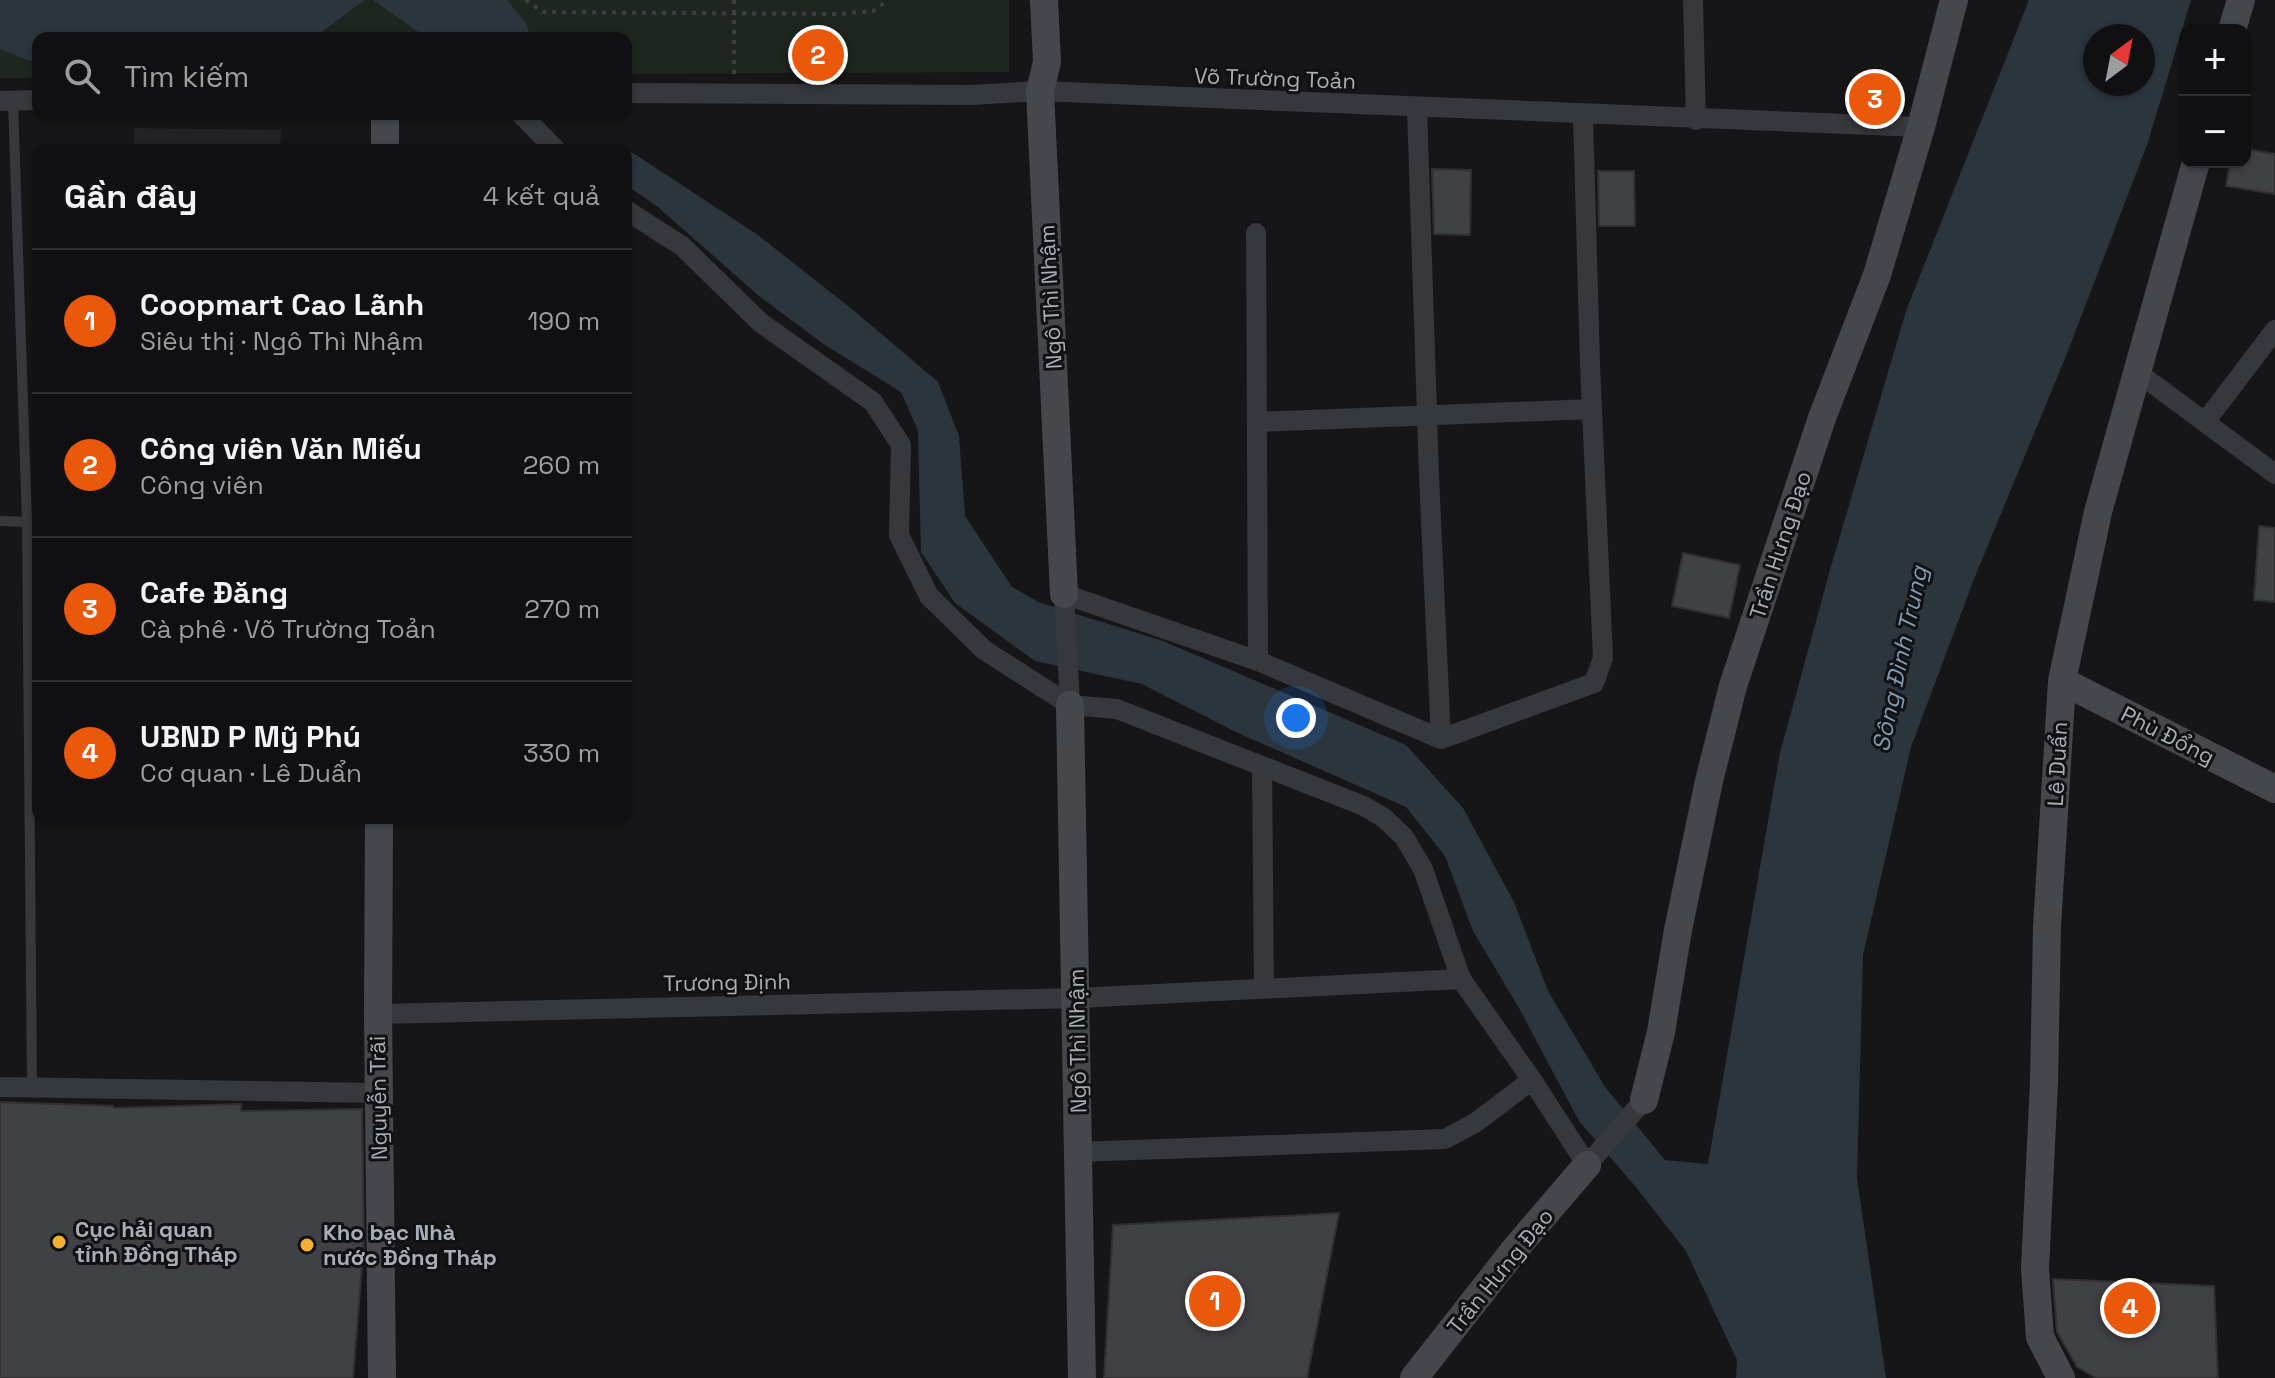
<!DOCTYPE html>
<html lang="vi">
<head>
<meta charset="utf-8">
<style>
	body { margin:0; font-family:"Space Grotesk",sans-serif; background:#1e1e20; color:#f1f3f6 }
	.controls { position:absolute; right:24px; top:24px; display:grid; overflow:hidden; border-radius:16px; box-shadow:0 2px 6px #0004 }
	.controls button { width:72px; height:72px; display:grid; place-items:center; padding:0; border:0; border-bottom:2px solid #303032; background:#101012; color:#f1f3f6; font:40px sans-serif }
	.compass { position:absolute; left:2083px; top:24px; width:72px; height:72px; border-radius:50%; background:#101012; box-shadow:0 2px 6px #0004; rotate:32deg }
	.you { position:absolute; left:1296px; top:718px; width:28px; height:28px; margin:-20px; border:6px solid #fff; border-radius:50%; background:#1a73e8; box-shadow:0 0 0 12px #1a73e833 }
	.badge { display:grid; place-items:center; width:52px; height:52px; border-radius:50%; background:#ea580c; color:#fff; font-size:26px; font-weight:700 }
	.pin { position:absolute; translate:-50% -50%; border:4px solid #fff; box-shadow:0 2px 8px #0006 }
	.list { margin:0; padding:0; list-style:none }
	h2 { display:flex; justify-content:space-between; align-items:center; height:104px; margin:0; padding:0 32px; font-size:34px }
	h2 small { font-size:26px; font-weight:400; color:#9c9d9f }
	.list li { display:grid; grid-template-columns:52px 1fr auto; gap:24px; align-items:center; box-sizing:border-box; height:144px; padding:0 32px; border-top:2px solid #303032 }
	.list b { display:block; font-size:30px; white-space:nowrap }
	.list p { margin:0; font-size:26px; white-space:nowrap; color:#9c9d9f }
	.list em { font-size:26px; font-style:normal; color:#9c9d9f }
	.icon { flex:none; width:44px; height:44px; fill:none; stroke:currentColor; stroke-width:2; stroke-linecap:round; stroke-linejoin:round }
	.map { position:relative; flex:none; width:2275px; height:1378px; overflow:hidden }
	.search { position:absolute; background:#101012; box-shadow:0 2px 6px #0004; left:32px; top:32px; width:600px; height:88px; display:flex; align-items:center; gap:20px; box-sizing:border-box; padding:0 28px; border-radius:16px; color:#9c9d9f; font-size:30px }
	.panel { position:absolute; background:#101012; box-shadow:0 2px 6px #0004; left:32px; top:144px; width:600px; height:680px; border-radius:16px }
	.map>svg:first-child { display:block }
	.built { fill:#222225 }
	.green { fill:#1e261f }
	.water { fill:#2c353c; fill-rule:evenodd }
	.building { fill:#404145; stroke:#303034; stroke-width:2 }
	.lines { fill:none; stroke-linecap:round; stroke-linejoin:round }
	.path { stroke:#3d3f44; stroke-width:4; stroke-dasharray:4 6; stroke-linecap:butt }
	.lane { stroke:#37383d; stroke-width:10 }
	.street { stroke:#37383d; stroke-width:20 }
	.secondary { stroke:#45474d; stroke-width:28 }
	.poi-dot { fill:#f2b134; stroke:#111113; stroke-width:3 }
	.labels { text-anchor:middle; stroke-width:6; stroke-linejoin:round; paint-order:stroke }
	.street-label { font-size:22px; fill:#a8adb8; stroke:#111113 }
	.poi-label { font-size:22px; font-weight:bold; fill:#a8adb8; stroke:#111113; text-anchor:start }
	.water-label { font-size:24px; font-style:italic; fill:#7f9bb3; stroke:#111113 }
</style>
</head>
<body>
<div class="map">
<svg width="2275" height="1378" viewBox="0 0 2275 1378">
	<rect width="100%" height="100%" fill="#161618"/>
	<path class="built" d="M134,128L281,130L280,150H134Z"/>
	<path class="green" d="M0,0H1009V72L626,74V38H38V78H0Z"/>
	<path class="water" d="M0,0H365L313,38H38V60L30,61L0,49Z
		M373,0H507L526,23L531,38H427Z
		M2029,0H2191L2147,145L2066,356L1974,579L1911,747L1863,955L1857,1178L1886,1378H1736L1737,1360L1686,1251L1635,1186L1579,1121L1519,1008L1473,931L1445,856L1406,807L1236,732L1142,684L1035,661L955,603L921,552L918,431L901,392L825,345L759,296L658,207L626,185V153H633L758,235L852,309L938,382L959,436L965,516L1012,587L1038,602L1163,641L1406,745L1463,808L1514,902L1548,991L1605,1087L1665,1160L1708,1164L1780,753L1830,570L1906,311ZM2095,36H2143V84H2095Z"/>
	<path class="building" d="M2245,149L2275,154V194L2226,186L2230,162H2245Z
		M1432,169L1471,170L1470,235L1434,234Z
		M1598,171H1634L1635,226H1599Z
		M2259,526L2275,528V602L2254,600Z
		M1683,553L1740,565L1729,618L1672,606Z
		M0,1102L113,1106L114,1108L241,1104V1111L362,1109L364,1241L353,1378H0Z
		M1339,1213L1307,1378H1104L1113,1225Z
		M2053,1279L2214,1286L2218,1378H2096L2077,1367L2057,1332Z"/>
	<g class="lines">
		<path class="path" d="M526,0L543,12L839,14L873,11L888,0
			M734,74V0"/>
		<path class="lane" d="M13,101L27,522L32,1087
			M0,521L27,522"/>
		<path class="street" d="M1693,0L1696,120
			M626,93L971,95L1040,91L1921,127
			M0,101L38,100
			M1417,108L1429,476L1441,739
			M521,114L556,150
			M626,210L682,246L761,323L873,402L901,445L899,535L929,596L984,650L1070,705L1117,709L1364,806L1384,818L1404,837L1423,869L1461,979L1532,1080L1587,1165L1644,1100
			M1256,233L1258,661
			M2137,372L2275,474
			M1257,422L1592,409
			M2205,422L2275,330
			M1070,705L1064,594L1258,661L1441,739L1594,683L1603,658L1590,365L1583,115
			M1262,766L1264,989
			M378,1014L1077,998L1461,979
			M0,1087L378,1093
			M1078,1152L1445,1139L1475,1123L1532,1080"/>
		<path class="secondary" d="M1044,0L1047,62L1040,91L1064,594
			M2232,30L2241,0
			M385,150V114
			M2062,681L2275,789
			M1070,705L1082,1378
			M379,818L378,1014L382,1378
			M1644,1100L1661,1032L1678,930L1709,781L1733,686L1822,418L1877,275L1921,127L1954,0
			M1414,1378L1516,1248L1587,1165
			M2061,1378L2040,1337L2035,1269L2044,1082L2047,927L2062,681L2098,512L2196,162"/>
	</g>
	<g class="poi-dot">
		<circle cx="59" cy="1242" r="8"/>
		<circle cx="307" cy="1245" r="8"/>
	</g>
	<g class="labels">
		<g class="street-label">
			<text transform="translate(1275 78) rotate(2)" y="8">Võ Trường Toản</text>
			<text transform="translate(1050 297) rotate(-93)" y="8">Ngô Thì Nhậm</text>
			<text transform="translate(1780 545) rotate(-72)" y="8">Trần Hưng Đạo</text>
			<text transform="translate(2168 735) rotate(27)" y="8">Phù Đổng</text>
			<text transform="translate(2057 764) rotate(-87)" y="8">Lê Duẩn</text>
			<text transform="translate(727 982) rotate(-1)" y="8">Trương Định</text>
			<text transform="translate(1077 1041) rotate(-91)" y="8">Ngô Thì Nhậm</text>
			<text transform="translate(378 1098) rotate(-91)" y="8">Nguyễn Trãi</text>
			<text transform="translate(1500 1271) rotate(-51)" y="8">Trần Hưng Đạo</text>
		</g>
		<g class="poi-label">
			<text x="75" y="1237">Cục hải quan<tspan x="75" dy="25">tỉnh Đồng Tháp</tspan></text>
			<text x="323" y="1240">Kho bạc Nhà<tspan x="323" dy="25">nước Đồng Tháp</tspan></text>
		</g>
		<g class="water-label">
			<text transform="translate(1900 659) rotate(-78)" y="8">Sông Đình Trung</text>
		</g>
	</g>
</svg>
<div class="controls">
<button>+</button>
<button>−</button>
</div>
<svg class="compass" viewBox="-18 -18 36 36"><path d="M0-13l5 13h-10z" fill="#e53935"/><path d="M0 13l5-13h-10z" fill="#9c9d9f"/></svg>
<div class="you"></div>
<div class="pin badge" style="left:1215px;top:1301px">1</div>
<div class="pin badge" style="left:818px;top:55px">2</div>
<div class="pin badge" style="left:1875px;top:99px">3</div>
<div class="pin badge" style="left:2130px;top:1308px">4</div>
<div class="search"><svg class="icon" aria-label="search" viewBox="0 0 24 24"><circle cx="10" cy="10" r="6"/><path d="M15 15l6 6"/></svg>Tìm kiếm</div>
<section class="panel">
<h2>Gần đây<small>4 kết quả</small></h2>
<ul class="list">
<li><span class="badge">1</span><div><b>Coopmart Cao Lãnh</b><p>Siêu thị · Ngô Thì Nhậm</p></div><em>190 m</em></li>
<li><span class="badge">2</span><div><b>Công viên Văn Miếu</b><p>Công viên</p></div><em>260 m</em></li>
<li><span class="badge">3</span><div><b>Cafe Đăng</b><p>Cà phê · Võ Trường Toản</p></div><em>270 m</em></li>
<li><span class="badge">4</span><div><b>UBND P Mỹ Phú</b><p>Cơ quan · Lê Duẩn</p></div><em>330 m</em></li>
</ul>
</section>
</div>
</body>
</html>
